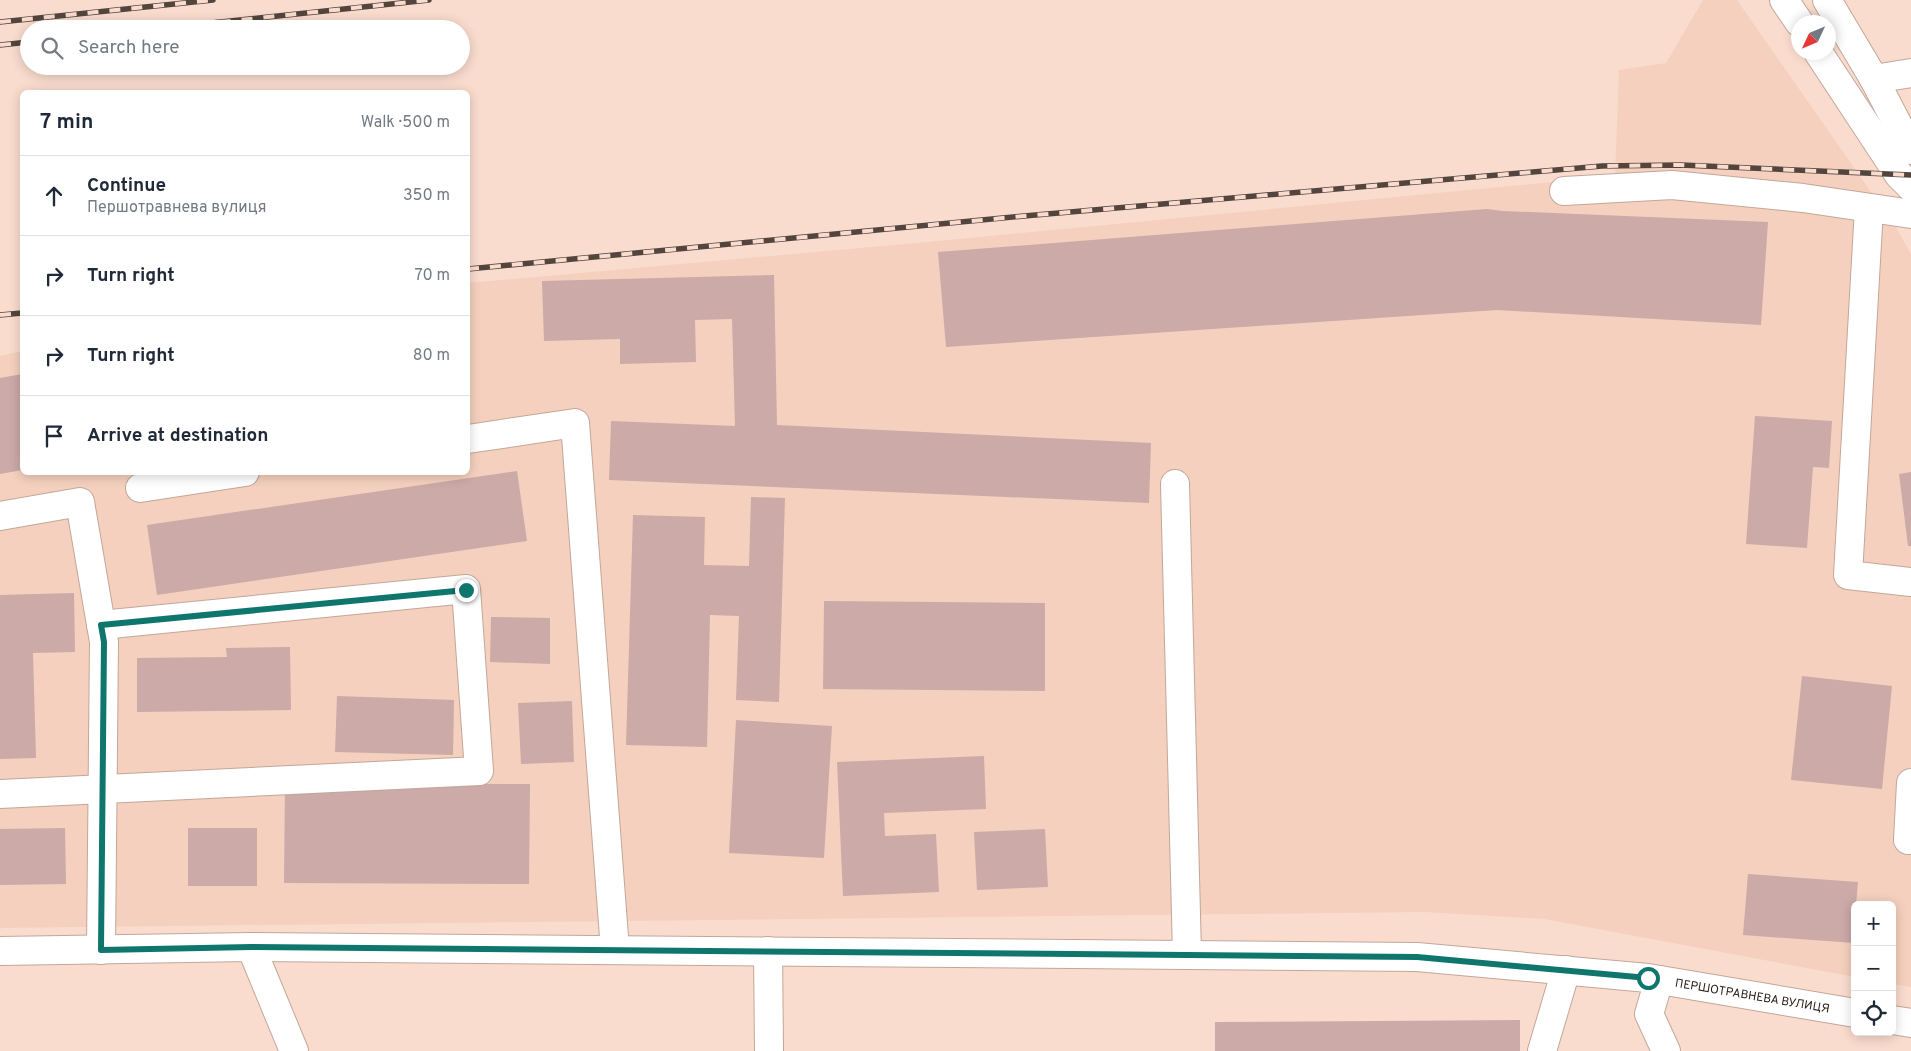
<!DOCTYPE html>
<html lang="en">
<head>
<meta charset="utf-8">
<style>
	body { margin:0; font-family:Overpass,sans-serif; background:#f6f6f7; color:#1f2937 }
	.controls { position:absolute; right:15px; bottom:15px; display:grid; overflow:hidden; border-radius:8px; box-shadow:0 2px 12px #0003 }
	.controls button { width:45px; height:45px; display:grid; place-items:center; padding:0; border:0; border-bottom:1px solid #e0e1e3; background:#fff; color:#1f2937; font:25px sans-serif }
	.compass { position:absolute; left:1791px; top:15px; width:45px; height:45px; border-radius:50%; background:#fff; box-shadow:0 2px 12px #0003; rotate:226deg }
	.stop { position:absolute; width:15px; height:15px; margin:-11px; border:4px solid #0f766e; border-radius:50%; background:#fff }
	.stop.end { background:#0f766e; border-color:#fff; box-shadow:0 1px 5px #0008 }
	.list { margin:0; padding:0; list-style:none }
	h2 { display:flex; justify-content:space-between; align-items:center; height:65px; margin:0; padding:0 20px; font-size:21px }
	h2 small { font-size:16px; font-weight:400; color:#747a83 }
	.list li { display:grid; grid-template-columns:32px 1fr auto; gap:15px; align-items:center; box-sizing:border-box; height:80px; padding:0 20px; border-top:1px solid #e0e1e3 }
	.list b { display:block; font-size:19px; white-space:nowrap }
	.list p { margin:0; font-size:16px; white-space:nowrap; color:#747a83 }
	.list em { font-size:16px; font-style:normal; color:#747a83 }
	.icon { flex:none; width:28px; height:28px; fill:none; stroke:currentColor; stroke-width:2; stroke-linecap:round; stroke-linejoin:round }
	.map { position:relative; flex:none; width:1911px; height:1051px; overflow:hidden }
	.search { position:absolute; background:#fff; box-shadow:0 2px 12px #0003; left:20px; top:20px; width:450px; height:55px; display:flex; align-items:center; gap:12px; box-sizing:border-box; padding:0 18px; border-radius:28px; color:#747a83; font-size:19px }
	.panel { position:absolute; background:#fff; box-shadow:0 2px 12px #0003; left:20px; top:90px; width:450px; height:385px; border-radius:8px }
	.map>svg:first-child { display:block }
	.built { fill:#f5d0be }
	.building { fill:#cbaaa8 }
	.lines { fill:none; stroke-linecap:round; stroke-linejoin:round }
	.minor-casing { stroke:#c2a799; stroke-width:30 }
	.minor { stroke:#fff; stroke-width:28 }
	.rail-casing { stroke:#53453e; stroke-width:5.5 }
	.rail { stroke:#fadcce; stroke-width:4; stroke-dasharray:11; stroke-linecap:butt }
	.route { stroke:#0f766e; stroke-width:6 }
	.labels { text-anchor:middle; stroke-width:4; stroke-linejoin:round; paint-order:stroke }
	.street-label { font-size:12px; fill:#2b201b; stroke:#fadcce }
</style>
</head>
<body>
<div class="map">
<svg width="1911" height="1051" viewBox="0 0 1911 1051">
	<rect width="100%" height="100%" fill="#fadcce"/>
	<path class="built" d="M1703,0H1737L1897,229L1911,254V987L1892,984V905H1855V977L1544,919L1424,912L0,928V356L22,351V472H468V283L927,242L1615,176L1619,70L1666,63Z"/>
	<path class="building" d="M1487,209L1503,211L1768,222L1761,325L1497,310L946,347L938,252Z
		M774,275L777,425L1151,443L1149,503L609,480L611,421L735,426L732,319L695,320L696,362L620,364V339L544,341L542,281Z
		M22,374V470L0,474V378Z
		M1755,416L1832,421L1829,468L1813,467L1807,548L1746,544Z
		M517,471L527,541L157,595L147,525Z
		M1911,472V546H1908L1899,474Z
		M751,497L785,498L779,702L736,700L739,616L710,615L707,747L626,745L633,515L705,517L704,565L749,566Z
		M74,593L75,652L33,653L36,758L0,759V595Z
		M824,601L1045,603V691L823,689Z
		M491,617L550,618V664L490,662Z
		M290,647L291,710L137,712V658L227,657L226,648Z
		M1802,676L1892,686L1882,789L1791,780Z
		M337,696L454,700L453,755L335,752Z
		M572,701L574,762L521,764L518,703Z
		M736,720L832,726L824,858L729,853Z
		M984,756L986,809L884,813L885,836L936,834L939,892L843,896L837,762Z
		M285,783L530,784L529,884L284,883Z
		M65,828L66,884L0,885V829Z
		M188,828H257V886H188Z
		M1045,829L1048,887L977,890L974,832Z
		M1748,874L1858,882L1856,905H1855L1854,943L1743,935Z
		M1520,1020V1051H1215V1022Z"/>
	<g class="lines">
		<defs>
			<g id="minor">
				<path d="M1784,0L1799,22"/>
				<path d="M1827,0L1874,79L1911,150"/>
				<path d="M1818,52L1899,175L1911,187"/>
				<path d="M1874,79L1911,73"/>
				<path d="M1564,191L1672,185L1803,198L1911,214"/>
				<path d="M1869,208L1848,575L1911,582"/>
				<path d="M468,439L575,423L615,950"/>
				<path d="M1175,484L1187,954"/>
				<path d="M140,488L245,472"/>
				<path d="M0,516L80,502L104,642L101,950"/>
				<path d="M0,794L479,771L466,589L101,625"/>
				<path d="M1908,840L1911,783"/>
				<path d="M251,947L294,1051"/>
				<path id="s1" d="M0,951L251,947L1417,957L1648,978L1855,1013"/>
				<path d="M768,951L769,1051"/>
				<path d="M1659,980L1649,1014L1666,1051"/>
				<path d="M1892,1020L1911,1023"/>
				<path d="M1542,1051L1566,970"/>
			</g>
		</defs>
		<use href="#minor" class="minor-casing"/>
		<use href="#minor" class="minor"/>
		<defs>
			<path id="rail" d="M0,22L213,0
				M154,29L429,0
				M0,45L29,42
				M468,269L1024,216L1602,166L1681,165L1911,175
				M0,315L22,313"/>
		</defs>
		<use href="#rail" class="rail-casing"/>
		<use href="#rail" class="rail"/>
	</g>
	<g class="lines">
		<path class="route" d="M466,590L101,625L104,642L101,950L251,947L1417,957L1648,978"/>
	</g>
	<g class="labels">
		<g class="street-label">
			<text dy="4" stroke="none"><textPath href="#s1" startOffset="1755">ПЕРШОТРАВНЕВА ВУЛИЦЯ</textPath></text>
		</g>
	</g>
</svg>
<div class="controls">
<button>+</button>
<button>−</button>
<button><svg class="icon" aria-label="locate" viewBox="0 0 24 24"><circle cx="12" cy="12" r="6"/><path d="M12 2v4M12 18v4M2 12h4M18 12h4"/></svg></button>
</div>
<svg class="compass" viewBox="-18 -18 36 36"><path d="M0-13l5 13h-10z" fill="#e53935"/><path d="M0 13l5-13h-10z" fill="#747a83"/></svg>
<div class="stop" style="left:1648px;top:978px"></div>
<div class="stop end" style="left:466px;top:590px"></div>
<div class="search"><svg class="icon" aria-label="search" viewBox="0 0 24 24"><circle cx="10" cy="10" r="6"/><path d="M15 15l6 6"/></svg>Search here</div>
<section class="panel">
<h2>7 min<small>Walk · 500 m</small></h2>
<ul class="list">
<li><svg class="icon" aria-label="ahead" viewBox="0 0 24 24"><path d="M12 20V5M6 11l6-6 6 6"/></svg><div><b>Continue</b><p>Першотравнева вулиця</p></div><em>350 m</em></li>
<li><svg class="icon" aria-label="right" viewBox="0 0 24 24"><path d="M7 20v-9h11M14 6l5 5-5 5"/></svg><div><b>Turn right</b></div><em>70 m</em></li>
<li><svg class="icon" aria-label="right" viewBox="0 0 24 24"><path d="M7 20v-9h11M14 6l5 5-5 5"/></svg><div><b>Turn right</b></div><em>80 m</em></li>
<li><svg class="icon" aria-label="arrive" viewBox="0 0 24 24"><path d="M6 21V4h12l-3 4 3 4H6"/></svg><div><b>Arrive at destination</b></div></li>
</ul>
</section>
</div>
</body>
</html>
